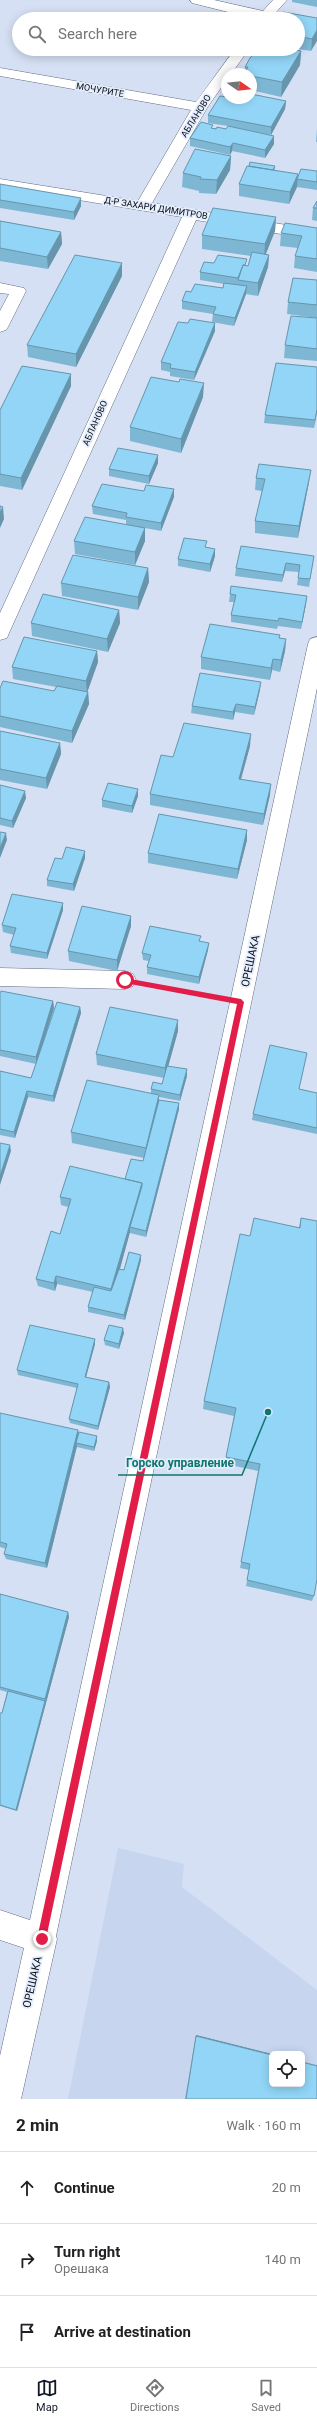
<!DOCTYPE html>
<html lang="en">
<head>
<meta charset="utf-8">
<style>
	body { margin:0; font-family:Roboto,sans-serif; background:#f6f6f6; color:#202124 }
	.controls { position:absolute; right:12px; bottom:12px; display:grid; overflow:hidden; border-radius:6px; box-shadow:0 2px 10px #0003 }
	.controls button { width:36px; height:36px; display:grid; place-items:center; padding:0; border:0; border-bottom:1px solid #e0e0e0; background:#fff; color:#202124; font:20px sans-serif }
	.compass { position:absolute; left:221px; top:68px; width:36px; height:36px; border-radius:50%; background:#fff; box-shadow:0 2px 10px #0003; rotate:104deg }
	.stop { position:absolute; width:12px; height:12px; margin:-9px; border:3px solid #e11d48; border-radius:50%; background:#fff }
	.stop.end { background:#e11d48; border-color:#fff; box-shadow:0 1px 4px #0008 }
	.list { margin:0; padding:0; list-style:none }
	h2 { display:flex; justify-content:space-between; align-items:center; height:52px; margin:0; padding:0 16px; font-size:17px }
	h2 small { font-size:13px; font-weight:400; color:#757577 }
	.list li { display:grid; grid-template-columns:26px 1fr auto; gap:12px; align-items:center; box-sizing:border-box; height:72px; padding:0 16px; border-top:1px solid #e0e0e0 }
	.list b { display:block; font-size:15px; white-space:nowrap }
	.list p { margin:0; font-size:13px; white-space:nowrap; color:#757577 }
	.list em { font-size:13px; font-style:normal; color:#757577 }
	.icon { flex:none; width:22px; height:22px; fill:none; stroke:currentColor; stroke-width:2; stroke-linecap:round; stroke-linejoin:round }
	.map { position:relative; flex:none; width:317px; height:2099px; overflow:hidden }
	.search { position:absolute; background:#fff; box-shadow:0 2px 10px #0003; left:12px; right:12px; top:12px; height:44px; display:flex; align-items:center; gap:10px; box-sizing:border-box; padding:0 14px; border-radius:22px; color:#757577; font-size:15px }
	.sheet { height:268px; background:#fff }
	nav { display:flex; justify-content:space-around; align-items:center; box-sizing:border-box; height:56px; border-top:1px solid #e0e0e0; background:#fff; font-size:11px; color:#757577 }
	nav a { display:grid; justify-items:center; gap:2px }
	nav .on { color:#111827 }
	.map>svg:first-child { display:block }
	.built { fill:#c7d5ef; fill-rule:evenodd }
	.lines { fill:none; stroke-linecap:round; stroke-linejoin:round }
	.minor-casing { stroke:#646d7e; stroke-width:1 }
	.path { stroke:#6e7582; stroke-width:2.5; stroke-dasharray:1 2.5; stroke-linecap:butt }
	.minor { fill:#fff; fill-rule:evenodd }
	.wall { fill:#7eb7d4 }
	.shaded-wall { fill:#6695ac }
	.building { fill:#92d5f6; stroke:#6695ac }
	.route { fill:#e11d48 }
	.labels { text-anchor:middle; stroke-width:3.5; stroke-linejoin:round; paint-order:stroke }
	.far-street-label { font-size:9px; fill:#0b0e15; stroke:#e4edfd }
	.street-label { font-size:11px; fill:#0b0e15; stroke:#e4edfd }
	.leader { fill:none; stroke:#0f766e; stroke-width:1.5 }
	.callout-dot { fill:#0f766e; stroke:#e4edfd; stroke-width:1.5 }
	.callout-label { font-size:12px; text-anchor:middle; font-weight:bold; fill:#0f766e; stroke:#e4edfd; stroke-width:3.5; stroke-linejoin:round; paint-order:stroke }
</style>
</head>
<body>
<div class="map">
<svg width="317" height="2099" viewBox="0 0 317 2099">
	<rect width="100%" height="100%" fill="#d5e0f4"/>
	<path class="built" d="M118,1848L184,1864L182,1887L317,1990V2099H68ZM272,2054H302V2084H272Z"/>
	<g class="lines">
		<defs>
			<path id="minor" d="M190,0H214L263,11L273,0H287L270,19H256L192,3Z
				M235,49H249L231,74H227V79L207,108L152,203L311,229L316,231L317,236L311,239L196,220L9,633L7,638L0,640V613L182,217L0,187V179L138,201L191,110L0,76V68L196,102Z
				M0,283L24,288L26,291L8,327L6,330L0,332V311L9,294L0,293Z
				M317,637V688L56,1936L57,1939L21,2099H0V2056L24,1948L0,1940V1910L30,1920L308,644L310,639Z
				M0,968L125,971L133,974L136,980L133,986L125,989L0,986Z"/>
		</defs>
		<use href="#minor" class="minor-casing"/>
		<path class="path" d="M155,986L209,996"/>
		<use href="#minor" class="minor"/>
	</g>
	<path class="wall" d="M292,0H317V7L292,2Z
		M317,18L311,51L298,49V19Z
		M251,49H291L301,51L300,65L281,97L251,90V74L244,73L245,67L254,54L250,53Z
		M246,100L286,101L285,109L271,135L236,128L274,144L265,158L232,151L230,155L190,146V138L213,128L226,129L228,126L208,123V115Z
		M317,128V142H316Z
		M231,156L230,170L216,194L199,193V191L182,187L183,173Z
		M275,166V170L298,178L317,171V190L297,187L289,204L239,196V184Z
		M0,184L81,206L74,220L0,208Z
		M317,201V221L312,220L313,208Z
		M276,217L275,231L266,254L269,255L268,267L258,296L246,294L234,326L212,322L213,314L182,309V301L191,292L223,288L224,284L200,280V272L214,263L248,266L251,256L202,249V235Z
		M0,221L61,232L62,244L48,269L0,261Z
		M317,228V272L294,268L295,256L298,248L280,246L281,233Z
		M122,276L76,367L28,357L27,345Z
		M317,280V318L287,314L288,302Z
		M317,318V361L284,358L285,345Z
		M188,323H215V331L194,380L170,376V372L161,370V362Z
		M71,374V386L22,490L0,486V410Z
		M203,397L181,453L130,441V427Z
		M317,412L314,428L264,423L265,415Z
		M158,463L149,484L109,476V469Z
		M256,478L309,482L298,538L255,533V521L262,491L255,490Z
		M174,497L161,531L145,528V541L135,565L75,554L74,541L126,524V520L93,514L92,506Z
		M207,547L215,549V556L210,572L178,566V559Z
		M314,556L309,587L297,585L299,572L285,571L282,582L235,576L236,568Z
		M148,568L149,582L138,610L62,596L61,583Z
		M230,594L306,604L301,629L278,626L277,629L231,622V615L234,602H229Z
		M119,610L120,623L108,652L32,636L31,623Z
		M280,635L279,638L286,639L285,651L280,672L272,670L270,680L201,669V657Z
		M97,651L98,662L87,692H88L89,704L72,743L0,727V688L54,691L56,687L13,679L12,667Z
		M260,690L254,715L235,712L233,720L191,713L192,706Z
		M0,731L60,743L61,754L47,789L0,780Z
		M250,746L241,779L270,795L263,825L150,805V794L173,757Z
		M0,785L26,798L13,828L0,825Z
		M138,796L132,813L102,807V800Z
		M247,830V840L237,879L148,863V853Z
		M85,851V858L74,891L47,886V880L62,859Z
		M63,903V910L47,959L11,953L10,946L14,935L3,932L2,925Z
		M131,916V926L117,971L69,961L68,951Z
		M200,941L208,950L199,984L147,974V967L149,961L143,960L142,953Z
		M0,993L53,1001L54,1008L38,1059L80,1007L81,1013L54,1102L28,1097L15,1138L0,1135V1071L31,1078L36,1064L0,1056Z
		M178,1031L168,1066L187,1076L180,1101L159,1097V1100L179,1103V1109L146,1237L130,1233V1232L120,1269L124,1270L141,1260L125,1320L88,1312V1307L93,1292L57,1284L55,1291L38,1286L36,1279L60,1234L68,1207L61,1205L60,1197L125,1179L143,1161L144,1158L72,1143L71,1132L151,1094V1089L162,1084L164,1078L97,1065L96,1054Z
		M307,1053L299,1089L317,1093V1134L252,1120L253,1114Z
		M301,1218L314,1596L312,1601L246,1586L249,1570L240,1568L258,1471L225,1464L234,1416L203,1409L204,1401L250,1236L299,1227Z
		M124,1333L119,1349L105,1345L104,1340Z
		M95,1339V1344L86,1377L109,1382L110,1387L98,1430L70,1423L69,1419L77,1388L18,1375L17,1370Z
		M0,1413L79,1432L97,1441L94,1451L77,1447V1446L47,1568L6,1559L4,1554L6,1549L0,1547Z
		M0,1594L68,1612L69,1617L17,1811L0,1806V1713H2L7,1692L0,1690Z
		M196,2035L272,2054V2084H302V2062L317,2065V2099H185Z"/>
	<path class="shaded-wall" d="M317,30V41L311,51L312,39Z
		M301,51L300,65L281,97L282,82Z
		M286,101L285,109L271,135V127Z
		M274,136V144L265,158V150Z
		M233,143L232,151L230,155V147Z
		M231,156L230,170L216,194L217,180Z
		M298,174L297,187L289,204L290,192Z
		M81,198V206L74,220V212Z
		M276,217L275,231L264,258L265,244Z
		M61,232L62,244L48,269L47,257Z
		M269,255L268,267L258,296V283Z
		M122,263V276L76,367V354Z
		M247,286L246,294L234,326L235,318Z
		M215,323V331L194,380L195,372Z
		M71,374V386L22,490L21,478Z
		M204,383L203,397L181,453V439Z
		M317,409V412L314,428L315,420Z
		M158,455V463L149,484V476Z
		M311,470L309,482L298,538L299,526Z
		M174,489V497L161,531V523Z
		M3,507L4,519L0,528V513Z
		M145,528V541L135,565V552Z
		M215,549V556L210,572V564Z
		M286,563L285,571L282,582L283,575Z
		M148,568L149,582L138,610V597Z
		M307,596L306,604L301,629L302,622Z
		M119,610L120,623L108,652L107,639Z
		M286,639L285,651L280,672L281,660Z
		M97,651L98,662L87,693L86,681Z
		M273,659L272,670L270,680L271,668Z
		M261,682L260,690L254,715L255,707Z
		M88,692L89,704L72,743V731Z
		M236,704L235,712L233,720V712Z
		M251,734L250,746L238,790L239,779Z
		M60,743L61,754L47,789L46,778Z
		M271,784L270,795L263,825L264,814Z
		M138,789V796L132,813V806Z
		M25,791L26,798L13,828L12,821Z
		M247,830V840L237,879L238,869Z
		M6,833L7,840L0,858V848Z
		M85,851V858L74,891L73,884Z
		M63,903V910L47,959V953Z
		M131,916V926L117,971V960Z
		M209,943L208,950L199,984V977Z
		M53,1001L54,1008L36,1064V1057Z
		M80,1007L81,1013L54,1102L53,1096Z
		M178,1020V1031L165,1078V1068Z
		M187,1069V1076L180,1101V1095Z
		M27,1091L28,1097L15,1138L14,1132Z
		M159,1095V1106L146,1158V1148Z
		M179,1103V1109L146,1237V1231Z
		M10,1145L11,1151L0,1185V1176Z
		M142,1183V1192L130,1227V1232L112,1297L111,1289Z
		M141,1255V1260L125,1320L124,1315Z
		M56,1276L57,1284L55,1291L54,1283Z
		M123,1328L124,1333L119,1349V1344Z
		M95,1339V1344L85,1381V1377Z
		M109,1382L110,1387L98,1430V1426Z
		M78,1430L79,1436L76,1443L77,1446L47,1568L45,1563Z
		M97,1436V1441L94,1451V1447Z
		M68,1612L69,1617L46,1703L45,1699Z
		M45,1701L46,1703L17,1811L16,1810Z
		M196,2035L272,2054V2055L196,2036Z"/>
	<path class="building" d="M283,12L317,18V30L312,39L298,36V19H279Z
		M258,49H291L301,51L282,82L251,76V74H244L248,67H245L250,58Z
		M251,94L286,101L271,127L208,115L220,96L227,97V98H233L246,100L248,98H251Z
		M201,122L213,125L211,128L216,129L217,127L226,129L228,126L274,136L265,150L233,143L230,147L190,138Z
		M195,149L231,156L217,180L200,179L201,177L183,173Z
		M250,162L275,166L273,170L249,166Z
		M247,166L298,174L290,192L239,184Z
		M301,169L317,171V182L297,179Z
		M0,184L81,198L74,212L0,200Z
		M317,201V208H313Z
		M213,208L276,217L265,244L202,235Z
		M0,221L61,232L47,257L0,248Z
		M285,223L317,228V259L295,256L302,236L281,233Z
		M252,252L269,255L258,283L238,280L243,265L248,266Z
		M75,255L122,263L76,354L27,345Z
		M218,255L247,259L245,265H243L238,278L200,272L204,262L214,263Z
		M293,278L317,280V305L288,302Z
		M224,283L247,286L235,318L213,314L216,307L182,301L186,291L191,292L195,284L223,288Z
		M291,316L317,318V349L285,345Z
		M190,319L215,323L195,372L170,368L171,364L161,362L178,322L188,323Z
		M276,363L317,367V409L315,420L265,415Z
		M22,366L71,374L21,478L0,474V410Z
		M151,377L179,382L180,379L204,383L181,439L130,427Z
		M118,448L158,455L149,476L109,469Z
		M259,464L311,470L299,526L255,521L265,479L256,478Z
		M102,484L144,491L146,485L174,489L161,523L126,517L127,513L92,506Z
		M0,506L3,507L0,513Z
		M85,517L145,528L135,552L74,541Z
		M184,538L207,541L205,547L215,549L210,564L178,559Z
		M241,546L314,556L310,579L298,578L300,565L286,563L283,575L236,568Z
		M73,555L148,568L138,597L61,583Z
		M231,586L307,596L302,622L279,618L278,621L231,615L236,595L230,594Z
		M43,594L119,610L107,639L31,623Z
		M210,624L280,635L279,638L286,639L281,660L273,659L271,668L201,657Z
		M24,637L97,651L86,681L12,667Z
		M200,673L261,682L255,707L236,704L233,712L192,706Z
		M3,681L54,691L57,686L88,692L72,731L0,716V688Z
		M184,723L251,734L239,779L271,784L264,814L150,794L161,755L173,757Z
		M0,731L60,743L46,778L0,769Z
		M108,783L138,789L132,806L102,800Z
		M0,785L25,791L12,821L0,818Z
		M159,814L247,830L238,869L148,853Z
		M0,832L6,833L0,848Z
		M66,847L85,851L73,884L47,880L55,858L62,859Z
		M12,894L63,903L47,953L10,946L16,928L2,925Z
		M82,906L131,916L117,960L68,951Z
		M150,926L201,936L199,941L209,943L199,977L147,967L151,955L142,953Z
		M1,991L53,1001L36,1057L0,1050V993Z
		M57,1002L80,1007L53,1096L27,1091L14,1132L0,1129V1071L31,1078Z
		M110,1007L178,1020L165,1068L96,1054Z
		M270,1045L307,1053L299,1089L317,1093V1128L253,1114Z
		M167,1066L187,1069L180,1095L151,1089L153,1082L162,1084Z
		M87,1080L159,1095L146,1148L71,1132Z
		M159,1100L179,1103L146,1231L130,1227L142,1186V1183L125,1179L131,1159L143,1161Z
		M0,1143L10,1145L0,1176Z
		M70,1166L142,1183L111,1289L56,1276L54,1283L36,1279L51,1231L60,1234L71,1199L60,1197Z
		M254,1218L300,1228L301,1218L317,1221V1579L314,1596L247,1580L250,1564L241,1562L260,1464L226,1457L236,1408L204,1401L240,1234L250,1236Z
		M129,1252L141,1255L124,1315L88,1307L94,1287L111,1291L119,1269L124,1270Z
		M30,1325L95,1339L85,1377L109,1382L98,1426L69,1419L78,1384L17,1370Z
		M109,1325L123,1328L119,1344L104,1340Z
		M0,1413L78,1430L45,1563L4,1554L7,1544L0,1542Z
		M79,1432L97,1436L94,1447L76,1443Z
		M0,1594L68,1612L45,1699L0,1687Z
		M8,1691L45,1701L16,1810L0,1805V1713H2Z
		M196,2036L272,2055V2084H302V2062L317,2066V2099H186Z"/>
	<path class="route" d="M125,978L241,999L244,1002L46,1939L42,1943L37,1939L237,1004L125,983L122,980Z"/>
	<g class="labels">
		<g class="far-street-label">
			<text transform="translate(100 90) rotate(10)" y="3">МОЧУРИТЕ</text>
			<text transform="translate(196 116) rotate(-58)" y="3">АБЛАНОВО</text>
			<text transform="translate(156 208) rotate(9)" y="3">Д-Р ЗАХАРИ ДИМИТРОВ</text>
			<text transform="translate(95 423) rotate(-66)" y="3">АБЛАНОВО</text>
		</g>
		<g class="street-label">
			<text transform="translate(250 961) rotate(-78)" y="4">ОРЕШАКА</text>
			<text transform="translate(32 1982) rotate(-77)" y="4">ОРЕШАКА</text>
		</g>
	</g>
	<path class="leader" d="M268 1412L242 1475H118"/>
	<circle class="callout-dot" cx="268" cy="1412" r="4"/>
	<g class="callout-label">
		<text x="180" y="1467">Горско управление</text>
	</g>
</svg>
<div class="controls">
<button><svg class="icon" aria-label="locate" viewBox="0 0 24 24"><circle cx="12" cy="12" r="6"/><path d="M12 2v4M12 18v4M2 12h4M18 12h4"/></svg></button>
</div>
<svg class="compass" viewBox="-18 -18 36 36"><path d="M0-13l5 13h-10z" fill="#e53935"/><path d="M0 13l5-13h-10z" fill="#757577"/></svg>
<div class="stop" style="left:125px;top:980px"></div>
<div class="stop end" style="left:42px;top:1939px"></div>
<div class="search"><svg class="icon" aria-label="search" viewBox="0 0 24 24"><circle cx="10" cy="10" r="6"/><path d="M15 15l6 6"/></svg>Search here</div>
</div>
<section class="sheet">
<h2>2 min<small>Walk · 160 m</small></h2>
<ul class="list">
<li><svg class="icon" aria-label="ahead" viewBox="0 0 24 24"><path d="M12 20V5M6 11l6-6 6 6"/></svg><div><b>Continue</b></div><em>20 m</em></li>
<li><svg class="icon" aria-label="right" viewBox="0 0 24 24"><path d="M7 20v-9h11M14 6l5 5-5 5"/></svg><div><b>Turn right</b><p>Орешака</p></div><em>140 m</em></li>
<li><svg class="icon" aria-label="arrive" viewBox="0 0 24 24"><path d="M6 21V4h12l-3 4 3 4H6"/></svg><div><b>Arrive at destination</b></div></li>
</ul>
</section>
<nav>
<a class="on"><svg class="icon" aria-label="map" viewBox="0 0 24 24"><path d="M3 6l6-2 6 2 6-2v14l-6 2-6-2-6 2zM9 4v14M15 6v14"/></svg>Map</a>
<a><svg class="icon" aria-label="directions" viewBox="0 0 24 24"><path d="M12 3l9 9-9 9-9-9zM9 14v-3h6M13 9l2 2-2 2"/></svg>Directions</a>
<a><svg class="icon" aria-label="saved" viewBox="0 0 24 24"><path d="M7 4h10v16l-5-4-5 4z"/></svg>Saved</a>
</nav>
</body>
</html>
